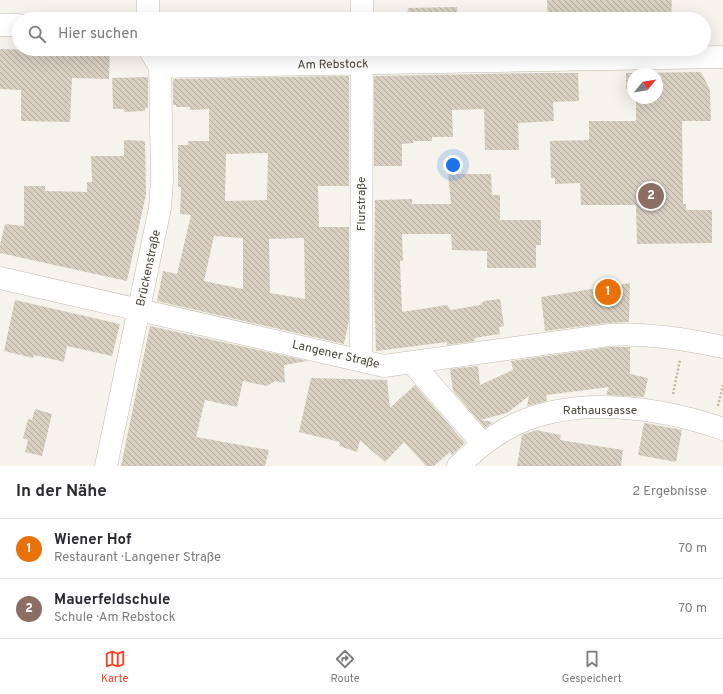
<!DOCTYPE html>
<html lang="de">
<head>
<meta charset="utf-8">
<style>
	body { margin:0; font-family:Overpass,sans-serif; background:#f2f2f3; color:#2b2b33 }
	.compass { position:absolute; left:627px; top:68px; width:36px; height:36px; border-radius:50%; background:#fff; box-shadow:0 4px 16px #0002; rotate:60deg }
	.you { position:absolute; left:453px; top:165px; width:14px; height:14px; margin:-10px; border:3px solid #fff; border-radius:50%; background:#1a73e8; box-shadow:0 0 0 6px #1a73e833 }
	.badge { display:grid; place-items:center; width:26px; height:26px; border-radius:50%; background:#fc3f1d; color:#fff; font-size:13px; font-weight:700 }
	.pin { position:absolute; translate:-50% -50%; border:2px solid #fff; box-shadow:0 1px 4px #0006 }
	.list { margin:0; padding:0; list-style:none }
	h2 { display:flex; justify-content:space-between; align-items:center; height:52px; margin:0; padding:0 16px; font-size:17px }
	h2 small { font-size:13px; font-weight:400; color:#7c7c81 }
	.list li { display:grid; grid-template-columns:26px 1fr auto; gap:12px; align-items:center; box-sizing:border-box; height:60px; padding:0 16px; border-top:1px solid #e1e1e2 }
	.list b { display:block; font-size:15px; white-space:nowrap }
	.list p { margin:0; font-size:13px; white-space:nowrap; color:#7c7c81 }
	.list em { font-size:13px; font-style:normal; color:#7c7c81 }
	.icon { flex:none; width:22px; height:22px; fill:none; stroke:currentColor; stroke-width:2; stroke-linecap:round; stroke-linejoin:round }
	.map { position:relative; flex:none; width:723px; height:466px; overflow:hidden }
	.search { position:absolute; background:#fff; box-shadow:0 4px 16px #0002; left:12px; right:12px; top:12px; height:44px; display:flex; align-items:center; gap:10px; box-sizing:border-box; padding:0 14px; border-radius:22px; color:#7c7c81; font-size:15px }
	.sheet { height:172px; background:#fff }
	nav { display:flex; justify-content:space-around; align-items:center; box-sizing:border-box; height:56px; border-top:1px solid #e1e1e2; background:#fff; font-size:11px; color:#7c7c81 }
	nav a { display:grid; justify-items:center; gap:2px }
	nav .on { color:#fc3f1d }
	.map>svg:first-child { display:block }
	.building { fill:url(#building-back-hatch); fill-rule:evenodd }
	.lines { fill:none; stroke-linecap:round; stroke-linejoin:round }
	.street-casing { stroke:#c2bbae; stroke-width:23 }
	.path { stroke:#c4b79f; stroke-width:2.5; stroke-dasharray:2 2; stroke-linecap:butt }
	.street { stroke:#fff; stroke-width:22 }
	.labels { text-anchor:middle; stroke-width:4; stroke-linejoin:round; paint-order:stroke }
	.street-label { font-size:12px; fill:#4b4439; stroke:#fff }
</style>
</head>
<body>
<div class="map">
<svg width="723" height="466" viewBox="0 0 723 466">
	<defs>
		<pattern id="building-back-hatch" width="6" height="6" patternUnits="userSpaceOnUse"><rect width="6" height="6" fill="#d8cfc1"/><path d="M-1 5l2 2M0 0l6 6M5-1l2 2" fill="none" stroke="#b1aa9e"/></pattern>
	</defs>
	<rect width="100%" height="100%" fill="#f6f3ec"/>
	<path class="building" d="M547,0H672L671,19H548Z
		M457,7L458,19H407L408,8Z
		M0,49L38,50L110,49L109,79L72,78L70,122L21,121V90L0,89Z
		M164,49H258V53L167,54Z
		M320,49H350V51L320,52Z
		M374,49H458L374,51Z
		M701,72L710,90L711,121H682L683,204H686V210H712V243L637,244L636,205H581L580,183L555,184V178H551L550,141L589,140V121H636V98H657V74H633V89H626V73Z
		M541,73H578L579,101L553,102L554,121L518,123L519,150H485L484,109L452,110L453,137H432V141H413V143L402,144V166H374V76Z
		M349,76V186H318L319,227H349V321L344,344L157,301L163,271L177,274L191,215L180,214L181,187H178V145H188V141H209V109L190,110V107H176V105H173V79ZM268,153L267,200L225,201L226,154ZM214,236L243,238V289L204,281ZM304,238L305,299L270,293L269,239Z
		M148,77V108H145V111L124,112V109H113L112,78Z
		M124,140L145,141L146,194L127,281L0,253V245L5,224L24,226V186H45V191L87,192V182H92L91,156H124Z
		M448,174H491L492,195H500V220H541V245H536V268H487V251L452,250L451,234H402L403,261H400L402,312L447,305L451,310L480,305L484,301L500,299L504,326L499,327L500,334L474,338L475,341L447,345V342L376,351L374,292L375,200L412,199V204H451Z
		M630,283L629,322L607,323L545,331L541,297Z
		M15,300L120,324L112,356L67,346L64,362L34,355L33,358L4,351Z
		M150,326L308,361L284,365L285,383L275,381L267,386L243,381L237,407L205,400L196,437L269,450L265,466H121Z
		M610,347H630V374L648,378L644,397L606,395L609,387L546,395L547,401L527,406L529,396L507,413L480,420L493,422L485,428L453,391L450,369L478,366L480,385L513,370L511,361Z
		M311,378L387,380L390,408L415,385L465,443L452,455L450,452L434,466H426L404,442L385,462L360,440L357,452L339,446L340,442L299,432Z
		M35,409L52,414L42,456L25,452L28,440L23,438L28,419L32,420Z
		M644,423L682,430L676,462L638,455Z
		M536,430L561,435L560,440L623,450L621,466H517L522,435Z"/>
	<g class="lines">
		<defs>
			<path id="street" d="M148,19V0
				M362,19V0
				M0,25H19
				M149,49L160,67
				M160,67L723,57
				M0,278L384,366L609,335C649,333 684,339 723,347
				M361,360L362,50
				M412,363L483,444
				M106,466L160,208L162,180L160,67
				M458,466C475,451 493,435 514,425C576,395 660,407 723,429"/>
		</defs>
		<use href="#street" class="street-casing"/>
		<path class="path" d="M673,394L680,360
			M718,406L723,385"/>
		<use href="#street" class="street"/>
	</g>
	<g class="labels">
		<g class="street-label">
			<text transform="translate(333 64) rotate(-1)" y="4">Am Rebstock</text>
			<text transform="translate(361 204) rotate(-90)" y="4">Flurstraße</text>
			<text transform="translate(148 268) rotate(-78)" y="4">Brückenstraße</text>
			<text transform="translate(336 354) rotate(13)" y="4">Langener Straße</text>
			<text x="600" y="414">Rathausgasse</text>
		</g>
	</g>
</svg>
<svg class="compass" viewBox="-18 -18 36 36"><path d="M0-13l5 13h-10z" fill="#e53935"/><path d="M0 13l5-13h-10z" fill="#7c7c81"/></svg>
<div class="you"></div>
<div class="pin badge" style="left:608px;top:292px;background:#e8710a">1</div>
<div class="pin badge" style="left:651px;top:196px;background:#8d6e63">2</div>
<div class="search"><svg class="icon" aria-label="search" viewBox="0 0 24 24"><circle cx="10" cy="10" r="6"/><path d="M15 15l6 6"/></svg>Hier suchen</div>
</div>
<section class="sheet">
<h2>In der Nähe<small>2 Ergebnisse</small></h2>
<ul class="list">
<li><span class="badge" style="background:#e8710a">1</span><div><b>Wiener Hof</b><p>Restaurant · Langener Straße</p></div><em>70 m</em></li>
<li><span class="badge" style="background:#8d6e63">2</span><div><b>Mauerfeldschule</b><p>Schule · Am Rebstock</p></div><em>70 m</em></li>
</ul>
</section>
<nav>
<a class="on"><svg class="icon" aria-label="map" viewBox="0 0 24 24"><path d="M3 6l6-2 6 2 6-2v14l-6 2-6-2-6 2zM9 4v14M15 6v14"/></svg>Karte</a>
<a><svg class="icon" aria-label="directions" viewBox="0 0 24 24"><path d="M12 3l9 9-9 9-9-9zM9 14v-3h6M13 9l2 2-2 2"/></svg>Route</a>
<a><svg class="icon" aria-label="saved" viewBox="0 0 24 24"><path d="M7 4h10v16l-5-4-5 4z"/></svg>Gespeichert</a>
</nav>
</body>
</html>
